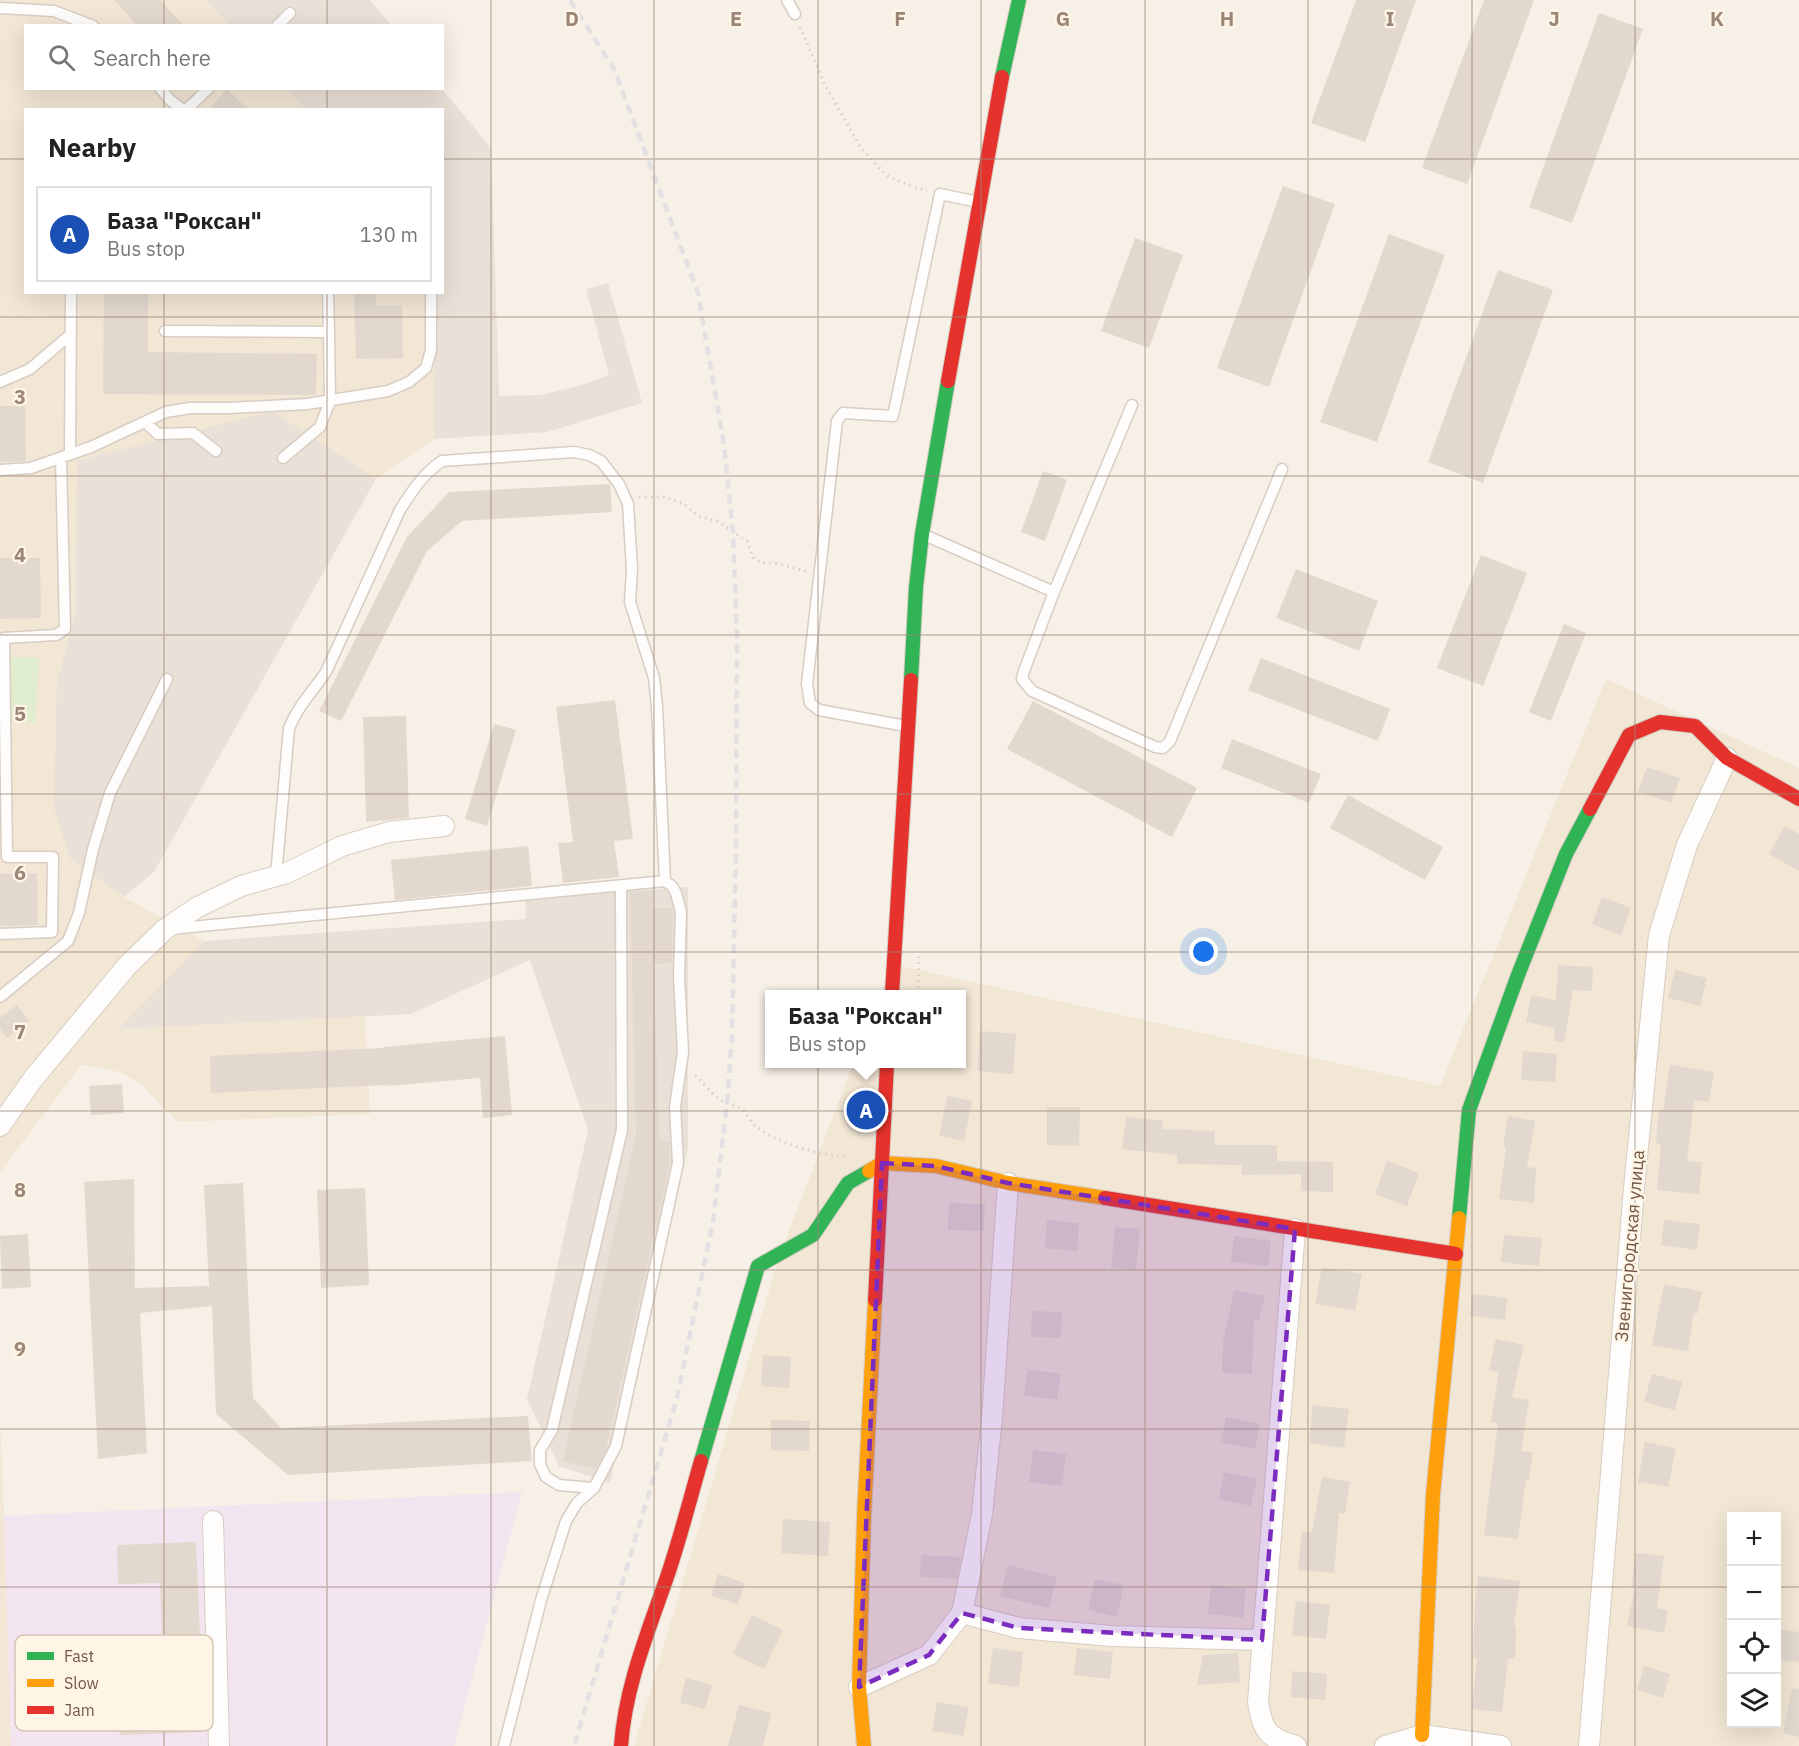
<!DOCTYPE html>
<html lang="en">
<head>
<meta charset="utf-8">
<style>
	body { margin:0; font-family:"IBM Plex Sans",sans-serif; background:#f6f6f6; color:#222 }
	.controls { position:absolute; right:18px; bottom:18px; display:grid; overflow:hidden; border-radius:0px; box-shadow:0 6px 24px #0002 }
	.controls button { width:54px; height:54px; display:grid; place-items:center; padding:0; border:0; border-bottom:2px solid #e0e0e0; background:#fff; color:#222; font:30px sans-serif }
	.you { position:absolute; left:1204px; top:952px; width:21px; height:21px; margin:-15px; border:4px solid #fff; border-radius:50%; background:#1a73e8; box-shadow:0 0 0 9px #1a73e833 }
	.badge { display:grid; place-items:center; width:39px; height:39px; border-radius:50%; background:#111827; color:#fff; font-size:20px; font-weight:700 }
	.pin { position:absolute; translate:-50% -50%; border:3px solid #fff; box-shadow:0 2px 6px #0006 }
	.popup { position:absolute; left:765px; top:990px; width:201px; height:78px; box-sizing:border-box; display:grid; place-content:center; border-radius:0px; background:#fff; filter:drop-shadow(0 2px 4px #0005); font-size:20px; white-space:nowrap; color:#767676 }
	.popup b { font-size:22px; color:#222 }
	.popup::after { content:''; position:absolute; left:50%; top:100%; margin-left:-12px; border:12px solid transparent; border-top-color:#fff }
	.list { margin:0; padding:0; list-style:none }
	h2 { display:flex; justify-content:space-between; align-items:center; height:78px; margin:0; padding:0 24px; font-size:26px }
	h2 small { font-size:20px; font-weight:400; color:#767676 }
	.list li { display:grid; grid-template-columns:39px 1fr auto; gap:18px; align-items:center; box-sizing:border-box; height:96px; margin:0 12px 12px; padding:0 12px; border:2px solid #e0e0e0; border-radius:0px }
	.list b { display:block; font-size:22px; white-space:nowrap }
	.list p { margin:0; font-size:20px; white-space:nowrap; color:#767676 }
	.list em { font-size:20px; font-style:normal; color:#767676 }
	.icon { flex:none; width:33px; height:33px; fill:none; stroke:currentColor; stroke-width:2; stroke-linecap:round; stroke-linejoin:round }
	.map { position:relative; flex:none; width:1799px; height:1746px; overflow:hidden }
	.search { position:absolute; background:#fff; box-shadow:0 6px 24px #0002; left:24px; top:24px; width:420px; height:66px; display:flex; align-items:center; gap:15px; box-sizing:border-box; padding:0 21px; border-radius:0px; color:#767676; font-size:22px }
	.panel { position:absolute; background:#fff; box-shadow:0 6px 24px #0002; left:24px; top:108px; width:420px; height:186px; border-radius:0px }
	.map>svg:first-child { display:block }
	.residential { fill:#f2e6d5; fill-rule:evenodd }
	.industrial { fill:#e9e0d7 }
	.education { fill:#f2e5f0 }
	.green { fill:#e1edcf }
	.building { fill:#e2d8ce }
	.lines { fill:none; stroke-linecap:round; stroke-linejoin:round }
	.lane-casing { stroke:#d7cdc4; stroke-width:13 }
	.street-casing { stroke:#d7cdc4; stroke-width:22 }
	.fast-casing { stroke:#d6ccc3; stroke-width:16 }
	.slow-casing { stroke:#d6ccc3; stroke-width:16 }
	.jam-casing { stroke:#d6ccc3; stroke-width:16 }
	.path { stroke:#d7cfc8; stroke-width:3; stroke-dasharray:1.5 4.5; stroke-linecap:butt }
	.lane { stroke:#fefdfb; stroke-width:10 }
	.street { stroke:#fefdfb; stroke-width:20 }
	.fast { stroke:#30b455; stroke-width:14 }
	.slow { stroke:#ff9f0a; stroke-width:14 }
	.jam { stroke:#e5322d; stroke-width:14 }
	.rail { stroke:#e3e0e3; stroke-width:4.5; stroke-dasharray:9 6; stroke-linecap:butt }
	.marked { fill:#7b2cbf; fill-opacity:0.2; stroke:#7b2cbf; stroke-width:4.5; stroke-dasharray:12 8; stroke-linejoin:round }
	.grid { fill:none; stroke:#9b8576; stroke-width:1.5; stroke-opacity:0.55 }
	.labels { text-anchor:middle; stroke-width:4.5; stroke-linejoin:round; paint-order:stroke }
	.street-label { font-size:18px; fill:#745746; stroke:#fff5e6 }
	.key { fill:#fff5e6; stroke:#d5c6b6; stroke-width:1.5 }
	.key-label { font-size:16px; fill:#745746 }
	.grid-label { font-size:20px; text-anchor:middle; font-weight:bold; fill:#9b8576; stroke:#fff5e6; stroke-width:4.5; stroke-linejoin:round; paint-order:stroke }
</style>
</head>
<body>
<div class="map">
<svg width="1799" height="1746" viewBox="0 0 1799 1746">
	<rect width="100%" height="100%" fill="#f6f0e6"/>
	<path class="residential" d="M0,0H205L229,25L26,26V88L286,89L305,109L26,110V292L435,293L434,439L376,479L273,411L76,611L57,682L71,860L124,897L204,941L120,1029L365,1016L370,1114L178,1122L139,1083L120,1072L81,1065L0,1172Z
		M1606,679L1799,768V1746H634L779,1257L853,1064H962V994H880L892,964L1440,1086ZM1732,1516H1776V1724H1732Z
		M0,1417L4,1516L11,1746H0Z"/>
	<path class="industrial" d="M205,0H370L391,25H229Z
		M286,89H442L491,148L499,396L541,395L582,385L609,375L586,289L608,283L642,403L547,432L434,439L435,293L442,292V110L305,109Z
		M273,411L376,479L154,872L124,897L71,860L54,808L57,682L76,611L77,461Z
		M688,887V1148L610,1483L559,1466L527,1399L588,1130L530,960L411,1014L119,1029L204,941L526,919L525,898Z"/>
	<path class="education" d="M522,1492L454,1746H11L4,1516Z"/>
	<path class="green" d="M11,657L39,658L35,723L11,722Z"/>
	<path class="building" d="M114,0H160L184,26H138Z
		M1356,0H1416L1365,142L1311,123Z
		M1484,0H1534L1467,184L1422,168Z
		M1599,13L1643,29L1572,223L1529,207Z
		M227,89L249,110H208Z
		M1283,186L1335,204L1269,387L1217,368Z
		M1389,234L1445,255L1377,442L1320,422Z
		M1135,238L1183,255L1149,348L1101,331Z
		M1498,270L1553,290L1483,483L1428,462Z
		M104,292H148V352L317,354L316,395L103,394Z
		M354,292H376V306H402L403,358L356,359Z
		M0,406H25L26,461L0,462Z
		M1043,471L1067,480L1045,541L1021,532Z
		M610,484L612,512L462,521L427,551L341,721L319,711L407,537L449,492Z
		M1481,555L1527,573L1483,686L1437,668Z
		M0,558H40L41,618L0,619Z
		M1296,569L1378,601L1359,651L1276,618Z
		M1564,624L1586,633L1551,721L1529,712Z
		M1261,658L1390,709L1378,741L1248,690Z
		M615,700L633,839L614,841L619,877L563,883L558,843L573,842L556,707Z
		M1033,701L1197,788L1172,837L1007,749Z
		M406,716L409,818L366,822L363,717Z
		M494,724L516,730L487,826L465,819Z
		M1232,739L1321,774L1309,803L1221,768Z
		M1647,767L1680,778L1671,803L1638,792Z
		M1348,795L1443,847L1425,880L1330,828Z
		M1785,826L1799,834V871L1769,854Z
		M528,846L532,886L395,900L391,860Z
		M37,873L38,925L0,926V874Z
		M653,890V908H672L673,913L672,963L654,964L659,1140L669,1142L670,1162L606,1449L596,1469L563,1461L636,1135L630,892Z
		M1602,897L1631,908L1621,935L1592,924Z
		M1558,965L1593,967L1592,991L1573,990L1564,1042L1554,1041L1555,1028L1526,1022L1531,995L1556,1000Z
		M1675,970L1707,978L1700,1006L1668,998Z
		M17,1005L29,1021L7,1038L0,1029V1018Z
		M980,1031L1016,1034L1013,1074L977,1071Z
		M505,1036L512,1115L483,1118L480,1078L386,1086V1085L211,1093L210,1056L383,1048V1047Z
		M1523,1051L1557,1054L1555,1082L1521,1080Z
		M1670,1065L1714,1072L1709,1102L1694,1100L1687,1161L1702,1162L1699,1194L1657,1190L1661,1144L1656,1143L1659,1110L1663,1111Z
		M122,1084L124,1113L91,1115L89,1086Z
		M947,1096L972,1101L964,1141L939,1136Z
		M1047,1107H1080L1079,1146L1047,1145Z
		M1508,1116L1535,1121L1527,1167L1536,1168L1534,1203L1499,1199L1506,1147L1503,1146Z
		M1126,1117L1163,1121L1162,1129L1215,1131L1214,1145H1277V1161L1333,1162V1192L1301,1191V1174L1242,1175V1165L1177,1164V1155L1122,1149Z
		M1387,1161L1419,1173L1407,1206L1375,1194Z
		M134,1179L135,1288L209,1286L204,1185L243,1183L253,1398L281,1428L528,1416L532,1461L288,1475L216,1414L212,1306L140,1313L147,1453L98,1459L84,1182Z
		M365,1188L369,1285L321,1288L317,1190Z
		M949,1203L985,1204L984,1231L948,1230Z
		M1047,1220L1079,1223L1077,1251L1045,1248Z
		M1664,1220L1700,1224L1697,1250L1661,1245Z
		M1115,1227L1140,1229L1136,1270L1111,1268Z
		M28,1234L31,1287L2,1289L0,1236Z
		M1504,1235L1542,1238L1539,1266L1501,1262Z
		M1234,1236L1271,1241L1268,1266L1231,1262Z
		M1322,1267L1362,1274L1355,1311L1315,1304Z
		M1664,1284L1702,1292L1697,1314L1694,1313L1688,1351L1652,1345Z
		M1234,1290L1265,1296L1259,1321L1254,1320L1252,1374L1222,1373L1223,1343Z
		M1472,1294L1507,1298L1505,1320L1470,1316Z
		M1032,1311L1062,1312L1061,1338L1031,1337Z
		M1496,1339L1524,1345L1512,1397L1529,1400L1521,1451L1533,1452L1529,1480L1526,1479L1518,1539L1484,1535L1498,1423L1491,1422L1499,1372L1489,1370Z
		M763,1355L791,1357L789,1388L761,1386Z
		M1028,1369L1061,1374L1057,1400L1024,1395Z
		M1652,1374L1682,1382L1675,1410L1644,1402Z
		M1313,1405L1349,1409L1344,1448L1309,1443Z
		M1226,1417L1260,1424L1255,1449L1221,1442Z
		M771,1420L810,1421L809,1451L771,1450Z
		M1645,1442L1676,1448L1668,1487L1638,1482Z
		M1033,1450L1066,1454L1062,1486L1029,1482Z
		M1224,1472L1257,1479L1251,1506L1219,1499Z
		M1322,1477L1350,1482L1345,1514L1339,1513L1334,1573L1298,1570L1302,1531L1312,1532Z
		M783,1519L830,1522L828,1556L781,1553Z
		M196,1542L204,1732L120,1735L118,1694L164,1691L160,1583L118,1584L117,1545Z
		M1636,1553L1664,1556L1657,1608L1668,1610L1664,1633L1627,1626L1635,1588L1631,1587Z
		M921,1555L961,1557L957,1579L920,1577Z
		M1008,1565L1057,1577L1049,1608L1000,1596Z
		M718,1574L745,1583L738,1604L711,1596Z
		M1478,1576L1520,1581L1514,1626H1516L1515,1659H1508L1502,1712L1472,1709L1477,1658H1473L1475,1603Z
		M1095,1579L1124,1585L1117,1617L1088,1610Z
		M1211,1585L1246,1589L1243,1618L1208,1614Z
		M1296,1601L1330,1605L1326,1639L1292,1635Z
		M752,1615L783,1630L764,1669L733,1654Z
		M1781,1630L1799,1632V1662L1779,1660Z
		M993,1648L1023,1652L1019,1687L988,1683Z
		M1077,1648L1113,1652L1110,1679L1074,1675Z
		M1238,1653L1240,1682L1197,1685L1203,1655Z
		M1644,1666L1670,1674L1663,1698L1637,1690Z
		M1292,1671L1327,1674L1325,1700L1291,1697Z
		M686,1678L712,1685L705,1709L680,1703Z
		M1792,1688L1799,1689V1737L1783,1733Z
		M937,1702L969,1707L963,1736L932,1731Z
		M739,1705L771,1713L763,1746H728Z"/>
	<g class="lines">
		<defs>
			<path id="lane" d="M787,0L795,14
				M0,8L54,11L93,26
				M277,26L290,13
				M160,88L170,100L183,110
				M186,110L209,88
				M165,331L329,332L328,292
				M0,382L30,369L71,334
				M145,422L158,434L193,433L216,451
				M70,454L71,292
				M283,458L320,427L330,401L329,332
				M0,470L31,468L91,447L166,412L190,408H229L307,404L388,391L409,382L426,368L431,350V292
				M922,534L1054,592L1024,671L1022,679L1032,691L1155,747L1163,748L1170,741L1282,469
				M1054,592L1132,405
				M906,726L819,710L810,703L807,684L837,421L843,413L893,416L940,194L978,202
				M276,876L289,728C298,706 313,691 326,672L400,510C412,491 423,474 442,461L574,452L589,455L601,461L619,484L628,504L632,569L630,602L654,678L657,706L665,881
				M170,929L665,881L672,886L676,893L681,912L679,976L683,1052L675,1107L678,1163L616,1446L594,1488L577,1503L566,1521L541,1600L504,1746
				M0,934L52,932L53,857H7L4,638L56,635L65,629L61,458
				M0,997L68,941L79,913L93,849L110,793L167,679
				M594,1488L559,1485L546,1477L540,1464V1450L552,1430L622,1130L621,886"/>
			<path id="street" d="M0,1126L33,1079L127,966L164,930L196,908L241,886L287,873L342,846L389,832L444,826
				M1295,1229L1258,1702C1263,1731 1267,1738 1296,1746
				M213,1521L219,1746
				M962,1613L1019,1628L1112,1636L1262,1640
				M859,1687L929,1655L962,1613L982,1514L992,1418L1008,1183
				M1385,1746L1422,1735L1501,1746
				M1589,1746L1634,1188L1659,935L1687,845L1727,758"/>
			<path id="fast" d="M1002,77L1019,0
				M911,680L916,587L922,534L948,381
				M1459,1218L1469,1110L1518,975L1566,854L1590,809
				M701,1461L758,1266L813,1235L848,1183L869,1171"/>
			<path id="slow" d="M869,1171L882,1163L936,1166L1008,1183L1105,1198
				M1422,1735L1433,1495L1459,1218
				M864,1746L859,1687L864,1516L875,1300"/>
			<path id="jam" d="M948,381L1002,77
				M1590,809L1629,735L1660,722L1695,726L1727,758L1799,799
				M892,994L911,680
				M1105,1198L1456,1254
				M875,1300L887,1064
				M621,1746C625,1687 648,1632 667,1577C680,1539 690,1499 701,1461"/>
		</defs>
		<use href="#lane" class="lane-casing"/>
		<use href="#street" class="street-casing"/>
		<use href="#fast" class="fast-casing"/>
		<use href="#slow" class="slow-casing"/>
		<use href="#jam" class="jam-casing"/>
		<path class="path" d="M800,27L825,85L861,148L886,175L913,187L927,190
			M639,497H665L684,504L698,516L717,521L747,541L754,559L762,563H774L806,571
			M918,994L919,952
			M695,1076C701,1079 710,1093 718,1098C725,1104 736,1105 743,1110C747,1114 750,1121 754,1125C780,1145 813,1153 845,1157"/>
		<use href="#lane" class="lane"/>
		<use href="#street" class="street"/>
		<use href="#fast" class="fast"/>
		<use href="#slow" class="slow"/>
		<use href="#jam" class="jam"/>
		<path class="rail" d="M570,0L614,69L698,293L724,445L733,532L737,634L736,846L732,1036L727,1104L713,1221L677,1398L574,1746"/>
	</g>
	<path class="marked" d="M882,1163L936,1166L1008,1183L1295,1229L1262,1640L1019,1628L962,1613L929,1655L859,1687Z"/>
	<path class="grid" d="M164,0V26M327,0V26M491,0V1746M654,0V1746M818,0V1746M981,0V1746M1145,0V1746M1308,0V1746M1472,0V1746M1635,0V1746M164,88V110M327,88V110M0,159H26M442,159H1799M164,292V1746M327,292V1746M0,317H1799M0,476H1799M0,635H1799M0,794H1799M0,952H1799M0,1111H1799M0,1270H1799M0,1429H1799M0,1587H1732M1776,1587H1799"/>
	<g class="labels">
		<g class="street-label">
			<text transform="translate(1630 1246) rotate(-85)" y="6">Звенигородская улица</text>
		</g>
	</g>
	<rect x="15" y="1635" width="198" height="96" rx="9" class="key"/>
	<rect x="27" y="1652" width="27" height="8" fill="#30b455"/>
	<rect x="27" y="1679" width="27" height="8" fill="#ff9f0a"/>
	<rect x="27" y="1706" width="27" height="8" fill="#e5322d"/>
	<g class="key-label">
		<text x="64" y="1662">Fast</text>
		<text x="64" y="1689">Slow</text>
		<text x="64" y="1716">Jam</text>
	</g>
	<g class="grid-label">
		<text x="572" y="26">D</text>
		<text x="736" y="26">E</text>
		<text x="900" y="26">F</text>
		<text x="1063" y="26">G</text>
		<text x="1227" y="26">H</text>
		<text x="1390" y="26">I</text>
		<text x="1554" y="26">J</text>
		<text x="1717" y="26">K</text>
		<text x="20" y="404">3</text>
		<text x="20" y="562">4</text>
		<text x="20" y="721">5</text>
		<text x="20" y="880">6</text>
		<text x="20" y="1039">7</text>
		<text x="20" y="1197">8</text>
		<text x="20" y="1356">9</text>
	</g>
</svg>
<div class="controls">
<button>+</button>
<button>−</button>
<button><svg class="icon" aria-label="locate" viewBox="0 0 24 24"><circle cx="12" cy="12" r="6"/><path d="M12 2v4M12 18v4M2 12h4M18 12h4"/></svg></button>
<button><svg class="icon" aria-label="layers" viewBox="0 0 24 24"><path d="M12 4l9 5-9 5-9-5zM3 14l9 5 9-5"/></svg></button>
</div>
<div class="you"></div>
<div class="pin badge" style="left:866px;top:1110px;background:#1a4fb4">A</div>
<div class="popup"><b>База &quot;Роксан&quot;</b>Bus stop</div>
<div class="search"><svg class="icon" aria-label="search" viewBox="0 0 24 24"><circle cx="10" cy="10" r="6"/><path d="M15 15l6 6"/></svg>Search here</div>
<section class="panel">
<h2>Nearby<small></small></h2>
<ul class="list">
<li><span class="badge" style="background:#1a4fb4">A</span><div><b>База &quot;Роксан&quot;</b><p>Bus stop</p></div><em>130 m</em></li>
</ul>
</section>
</div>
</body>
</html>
